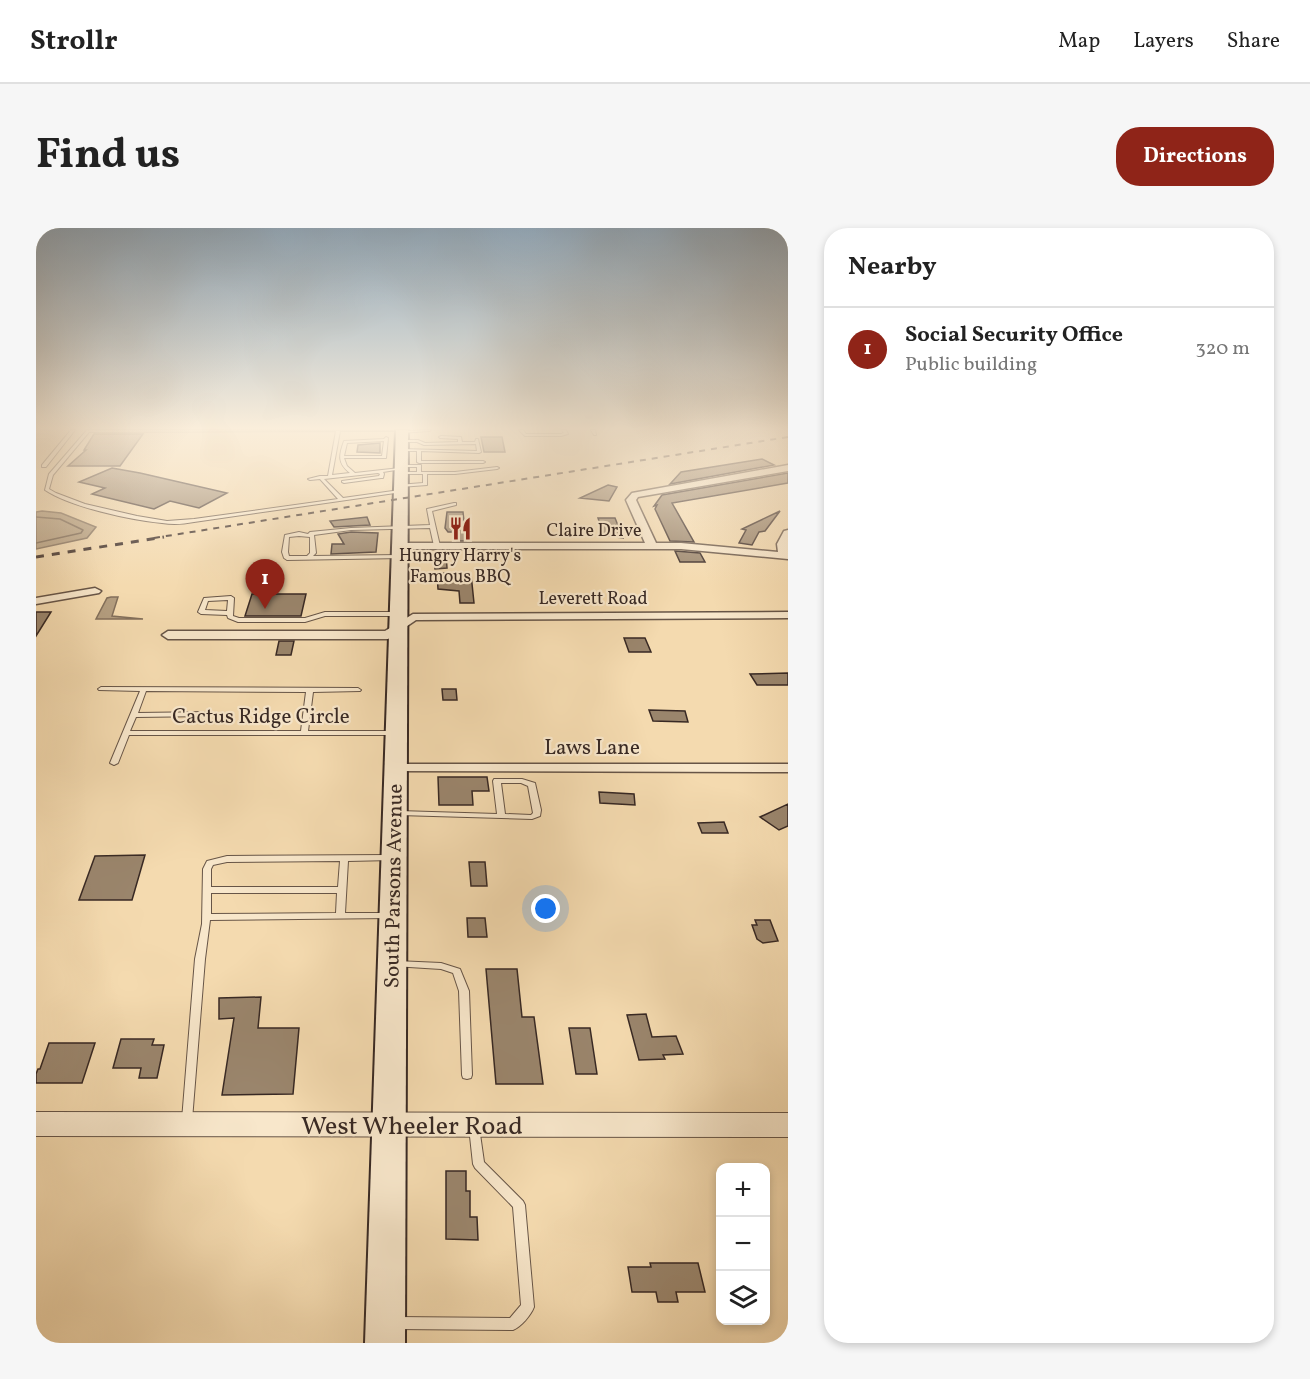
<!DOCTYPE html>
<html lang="en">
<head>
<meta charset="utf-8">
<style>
	body { margin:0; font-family:Vollkorn,serif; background:#f6f6f6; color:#222 }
	.controls { position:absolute; right:18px; bottom:18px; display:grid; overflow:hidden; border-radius:12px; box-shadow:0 3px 9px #0003 }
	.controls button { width:54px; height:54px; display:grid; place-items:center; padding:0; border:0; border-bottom:2px solid #e0e0e0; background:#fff; color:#222; font:30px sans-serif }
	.you { position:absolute; left:510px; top:681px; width:21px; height:21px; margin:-15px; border:4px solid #fff; border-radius:50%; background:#1a73e8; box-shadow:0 0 0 9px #1a73e833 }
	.badge { display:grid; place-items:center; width:39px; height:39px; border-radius:50%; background:#8f2418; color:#fff; font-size:20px; font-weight:700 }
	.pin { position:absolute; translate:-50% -50px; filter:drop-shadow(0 2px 3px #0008) }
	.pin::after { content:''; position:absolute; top:32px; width:21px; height:18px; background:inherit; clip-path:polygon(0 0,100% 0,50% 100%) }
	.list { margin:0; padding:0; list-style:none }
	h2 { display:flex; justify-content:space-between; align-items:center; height:78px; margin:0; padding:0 24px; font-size:26px }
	h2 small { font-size:20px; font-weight:400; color:#767676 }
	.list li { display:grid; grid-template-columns:39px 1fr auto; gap:18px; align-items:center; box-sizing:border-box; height:84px; padding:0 24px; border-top:2px solid #e0e0e0 }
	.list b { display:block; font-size:22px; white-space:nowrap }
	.list p { margin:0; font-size:20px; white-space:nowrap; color:#767676 }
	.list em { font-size:20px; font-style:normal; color:#767676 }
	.icon { flex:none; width:33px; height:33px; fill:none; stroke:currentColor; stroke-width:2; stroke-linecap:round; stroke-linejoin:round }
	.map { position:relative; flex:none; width:752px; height:1115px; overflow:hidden; border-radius:24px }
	header { display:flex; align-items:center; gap:36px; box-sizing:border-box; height:84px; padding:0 30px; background:#fff; border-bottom:2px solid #e0e0e0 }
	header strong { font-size:28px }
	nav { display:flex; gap:33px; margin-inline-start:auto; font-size:21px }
	.intro { display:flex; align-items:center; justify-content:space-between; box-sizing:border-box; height:144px; padding:0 36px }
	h1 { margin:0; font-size:42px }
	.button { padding:15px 27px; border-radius:24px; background:#8f2418; color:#fff; font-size:21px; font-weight:700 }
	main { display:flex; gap:36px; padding:0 36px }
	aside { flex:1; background:#fff; border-radius:24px; box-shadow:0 3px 9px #0003 }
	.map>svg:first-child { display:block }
	.water { fill:#b49e80; stroke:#826f5b; stroke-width:1.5 }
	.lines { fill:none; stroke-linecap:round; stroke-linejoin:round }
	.shore { stroke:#766452; stroke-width:1.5 }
	.building { fill:#9a856c; stroke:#382924; stroke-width:1.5 }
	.service-casing { stroke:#675547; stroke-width:2 }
	.minor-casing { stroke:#675547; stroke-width:3 }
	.tertiary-casing { stroke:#675547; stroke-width:2 }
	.secondary-casing { stroke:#382924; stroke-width:4 }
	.service { fill:#f8e7cb; fill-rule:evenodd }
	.minor { fill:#f8e7cb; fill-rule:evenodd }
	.tertiary { fill:#f8e7cb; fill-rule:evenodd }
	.secondary { fill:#f8e7cb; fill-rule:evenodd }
	.rail-far1 { stroke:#382924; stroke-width:2; stroke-dasharray:6 6; stroke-linecap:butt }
	.rail { stroke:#382924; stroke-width:3; stroke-dasharray:8 8; stroke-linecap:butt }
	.labels { text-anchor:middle; stroke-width:4.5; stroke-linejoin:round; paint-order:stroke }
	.far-street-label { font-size:18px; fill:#382924; stroke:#f8e7cb }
	.far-poi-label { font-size:18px; fill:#382924; stroke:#f8e7cb }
	.street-label { font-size:21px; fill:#382924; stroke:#f8e7cb }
	.near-street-label { font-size:26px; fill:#382924; stroke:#f8e7cb }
</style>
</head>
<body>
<header>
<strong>Strollr</strong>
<nav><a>Map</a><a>Layers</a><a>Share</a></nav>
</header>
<div class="intro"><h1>Find us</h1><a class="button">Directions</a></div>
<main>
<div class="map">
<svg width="752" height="1115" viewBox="0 0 752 1115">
	<rect width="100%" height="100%" fill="#f4daaf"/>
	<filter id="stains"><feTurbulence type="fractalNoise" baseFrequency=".00333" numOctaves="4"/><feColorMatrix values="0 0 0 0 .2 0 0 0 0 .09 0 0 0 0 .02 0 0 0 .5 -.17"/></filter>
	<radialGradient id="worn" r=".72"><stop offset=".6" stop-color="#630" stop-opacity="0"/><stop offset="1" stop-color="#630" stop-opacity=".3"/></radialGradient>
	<path class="water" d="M6,283L25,285L60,299L51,310L0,321V284Z
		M75,369H82L76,388L107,391H60L71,370Z"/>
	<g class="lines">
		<path class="shore" d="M0,289L24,291L47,302L45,305L0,315"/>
	</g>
	<path class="building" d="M58,206H107L84,238H32L50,222H48Z
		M445,209H466L469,224H448Z
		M344,215V225L321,224L322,217Z
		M726,231L738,237L634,256L645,244Z
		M76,240L104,245L191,265L163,280L134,273L118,281L56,266L69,260L43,254Z
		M752,245V255L636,275L658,314L634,313L619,281L621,277L618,278L626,267Z
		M572,257L581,259L573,273L544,270Z
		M744,283L729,303L723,304L716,317L703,315L710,302L706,301Z
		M411,284H427L430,313H421L418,304H412L409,300Z
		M331,289L334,297L298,299L294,293Z
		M562,290H579L587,310L568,307Z
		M315,304L342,305L340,324L295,326L296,316H308L302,306Z
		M639,323L664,325L669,334H644Z
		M398,327H410L411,340L399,341Z
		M401,345L435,346L438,375H424L423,363L402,361Z
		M216,366H270L265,388H209Z
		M0,384H15L0,408Z
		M588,410H609L615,424H593Z
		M243,413H258L255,427H240Z
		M752,445V457H721L714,446Z
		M406,461H420L421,472H407Z
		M613,482L649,483L652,494L617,493Z
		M402,549H451L453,563H436L437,577H403Z
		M563,564L598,566L599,577L564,575Z
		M752,576V598L743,602L724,589Z
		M688,594L692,605H666L662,595Z
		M109,627L96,672H43L59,628Z
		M433,634H449L451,658H435Z
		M431,690H449L451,709H432Z
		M719,692H734L742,713L727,715L721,711L716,697H721Z
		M450,741H481L486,789H498L507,856H460Z
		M225,769L222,800H263L257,866L186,867L198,790L183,791V770Z
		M610,786L616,809L640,808L647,826L627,827L629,831L603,832L591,787Z
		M533,800H554L561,846H540Z
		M85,811H118L116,817H128L121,850H103L105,840H77Z
		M13,815H59L46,855H0V846L2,841H4Z
		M410,943H430V963H434V989H441L442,1012L410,1011Z
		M614,1035H662L669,1064H640L642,1074H622L620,1064H596L592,1039H615Z"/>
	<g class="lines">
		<defs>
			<path id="service" d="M35,202H39L10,239H6V237Z
				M51,202L368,203L395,202L393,203L365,205H364V203H304L296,247L314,245C301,235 303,227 308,213L348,211L350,209L352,210L350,230H308L311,238L319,245L364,240L366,241L347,244L348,246L347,250H345L308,255L306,254V253L343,248L344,246L342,245L288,251L307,270L364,262H366V264L158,294C148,296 137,297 126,295C95,292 34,279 9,262L13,246ZM300,203L292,248H284L272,251L274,252L284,251L302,271L158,291L131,293L101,288L49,276L20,265L13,261L17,247L53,204ZM348,213L346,228H308L311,215Z
				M483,202H487L490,206H525L528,205L526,202H530L532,206L525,208H489Z
				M555,202H559L560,207H558Z
				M405,208L425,209L426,214H439L440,211H442L445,224L443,225L385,223V233H447L449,234L447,235H383L381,234V223H365L363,222L365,221L441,223L440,216L388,217L381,214H365L363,213L365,212H382L389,215L422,214V211L404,210L403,209Z
				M365,237H385V244H419L461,239L463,240L461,241L419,246H391V257L364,259H362V257L387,255V246H362V245L364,244H381V239H363V238Z
				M418,275H420V277L396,283L404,318L401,320L398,318L394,300L315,302L278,307L280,325L277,328L364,327L366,328V330L251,332L248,330L246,324L249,307L263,304L272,306L274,304L315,300L394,297L391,281ZM263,308L274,309V325L271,328H253L252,324L253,309Z
				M195,368L198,370L197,388L203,390H269L289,384H363L366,386L363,388H289L269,394H202L192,390L191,387L165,386L162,384L168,370ZM192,372L191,383L169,382L172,373Z
				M65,459L322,460L325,462L324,463L277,464L272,503H359L362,505L359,507H93L82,535L78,537L74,535L104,463L63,462L62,461ZM110,463L270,464L265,503H94L100,489L174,488L177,486L174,484L102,485Z
				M458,551H486L499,555L505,582L504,588L496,591L363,587L359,585L363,583L461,586L457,553ZM465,555H485L492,558L497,585L495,587L469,586Z
				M353,627L357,630L356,632L312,633L309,685H351L354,686L355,688L354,690L174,692L169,731L156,892L155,895L151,897L147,895L146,892L159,731L166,696L167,641L171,633L191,628ZM304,633L302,659H175V641L177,637L191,634ZM175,665H301L300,685L175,686Z
				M360,733L405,735L424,741L433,763L436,847L435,850L431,851L427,850L426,847L423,763L417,745L405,741L357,738L355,736L357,734Z
				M438,894L442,896L443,899L448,934L487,973L489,977L498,1079C495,1087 485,1099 477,1102L360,1101L355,1100L354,1095L355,1090L360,1089L474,1090L485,1077L477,979L439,940L437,936L433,899L434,896Z"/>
			<path id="minor" d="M752,237V243L602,269L600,272L620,315H645L742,324L741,316L748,303L752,302V331L645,321H364L359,318L364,315H609L590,272L596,265Z
				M59,360L65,363L63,365L0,376V370Z
				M752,384V390L380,392L352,411H132L126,407L132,403H349L377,386Z
				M360,536H752V544L355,543L353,540Z"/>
			<path id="tertiary" d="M0,884L752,885V909L0,908Z"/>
			<path id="secondary" d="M360,202H372L369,1115H329Z"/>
		</defs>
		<use href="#service" class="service-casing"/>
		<use href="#minor" class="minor-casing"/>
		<use href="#tertiary" class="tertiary-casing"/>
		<use href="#secondary" class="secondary-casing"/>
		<use href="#service" class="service"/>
		<use href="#minor" class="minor"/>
		<use href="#tertiary" class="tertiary"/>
		<use href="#secondary" class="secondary"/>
		<path class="rail-far1" d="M118,310L752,209"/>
		<path class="rail" d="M0,329L128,309"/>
	</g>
	<linearGradient id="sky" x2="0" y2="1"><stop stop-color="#93abbe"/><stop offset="0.56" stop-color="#faeedb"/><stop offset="1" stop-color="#faeedb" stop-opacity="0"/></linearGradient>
	<rect width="752" height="358" fill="url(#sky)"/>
	<defs>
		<symbol id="restaurant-bare" viewBox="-9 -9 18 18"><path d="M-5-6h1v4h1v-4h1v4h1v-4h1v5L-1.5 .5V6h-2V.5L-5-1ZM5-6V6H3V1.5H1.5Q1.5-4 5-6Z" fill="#8f2418" stroke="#f8e7cb" stroke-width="2.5" paint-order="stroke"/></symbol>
	</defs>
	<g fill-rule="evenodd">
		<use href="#restaurant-bare" x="408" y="284" width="33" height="33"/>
	</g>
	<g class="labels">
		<g class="far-street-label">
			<text x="558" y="308">Claire Drive</text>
			<text x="557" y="376">Leverett Road</text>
		</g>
		<g class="far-poi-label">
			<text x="424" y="333">Hungry Harry's<tspan x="424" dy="21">Famous BBQ</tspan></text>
		</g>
		<g class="street-label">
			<text x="225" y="495">Cactus Ridge Circle</text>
			<text x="556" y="526">Laws Lane</text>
			<text transform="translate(357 658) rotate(-89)" y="7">South Parsons Avenue</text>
		</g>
		<g class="near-street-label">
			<text x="376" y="906">West Wheeler Road</text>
		</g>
	</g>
	<rect width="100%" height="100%" filter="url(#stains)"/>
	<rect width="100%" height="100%" fill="url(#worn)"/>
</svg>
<div class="controls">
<button>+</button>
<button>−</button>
<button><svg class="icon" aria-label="layers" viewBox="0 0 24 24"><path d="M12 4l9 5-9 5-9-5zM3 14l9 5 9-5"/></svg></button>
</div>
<div class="you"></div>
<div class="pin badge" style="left:229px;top:381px">1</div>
</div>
<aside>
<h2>Nearby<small></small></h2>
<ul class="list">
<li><span class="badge">1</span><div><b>Social Security Office</b><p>Public building</p></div><em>320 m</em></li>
</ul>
</aside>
</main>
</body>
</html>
